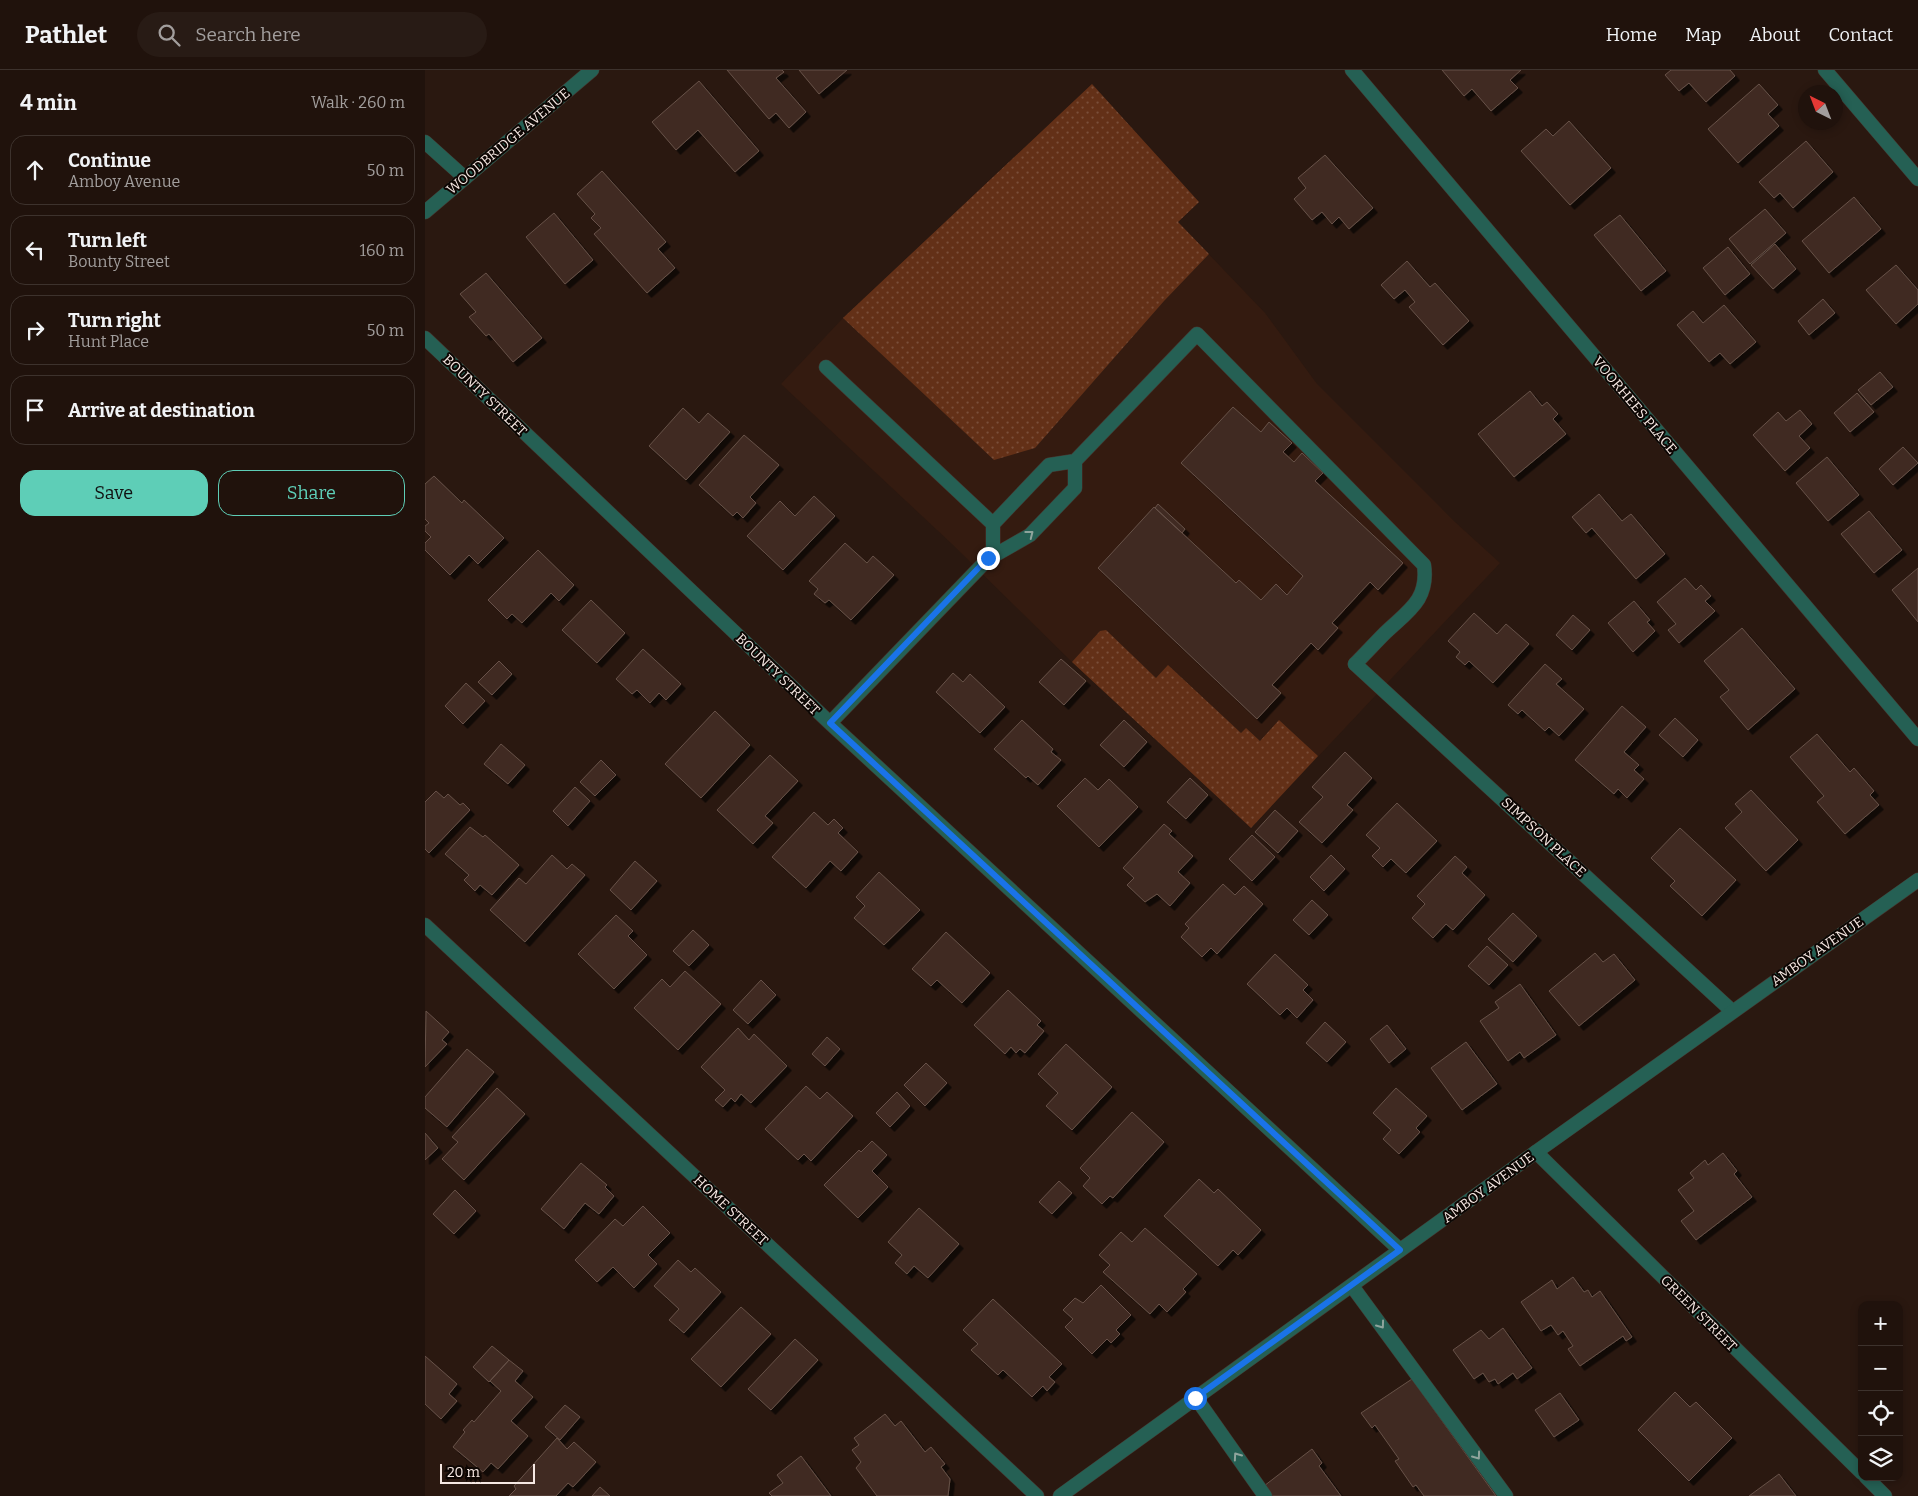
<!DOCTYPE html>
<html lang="en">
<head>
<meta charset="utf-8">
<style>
	body { margin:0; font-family:Bitter,serif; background:#281b15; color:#f1f3f6 }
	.controls { position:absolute; right:15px; bottom:15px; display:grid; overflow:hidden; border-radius:10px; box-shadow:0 2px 8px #0003 }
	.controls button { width:45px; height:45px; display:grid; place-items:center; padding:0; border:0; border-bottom:1px solid #3d322d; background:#20120c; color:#f1f3f6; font:25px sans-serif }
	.compass { position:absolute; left:1373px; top:15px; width:45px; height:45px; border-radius:50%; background:#20120c; box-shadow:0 2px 8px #0003; rotate:318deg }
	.scale { position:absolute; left:15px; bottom:12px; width:95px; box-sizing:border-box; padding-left:5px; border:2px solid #f6e8e3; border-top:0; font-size:14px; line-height:18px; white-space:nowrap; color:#f6e8e3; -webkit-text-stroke:4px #0d0603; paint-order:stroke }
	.stop { position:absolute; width:15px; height:15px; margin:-11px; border:4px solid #1a73e8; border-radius:50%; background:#fff }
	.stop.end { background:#1a73e8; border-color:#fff; box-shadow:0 1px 5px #0008 }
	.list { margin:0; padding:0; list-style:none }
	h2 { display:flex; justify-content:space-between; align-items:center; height:65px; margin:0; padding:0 20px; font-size:21px }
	h2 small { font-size:16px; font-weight:400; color:#a29e9d }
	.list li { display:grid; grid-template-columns:32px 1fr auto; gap:15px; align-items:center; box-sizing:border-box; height:70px; margin:0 10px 10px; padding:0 10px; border:1px solid #3d322d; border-radius:15px }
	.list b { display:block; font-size:19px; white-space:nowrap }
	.list p { margin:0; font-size:16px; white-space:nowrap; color:#a29e9d }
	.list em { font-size:16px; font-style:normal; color:#a29e9d }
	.actions { display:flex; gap:10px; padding:15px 20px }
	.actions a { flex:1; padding:11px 0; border:1px solid #5eceb7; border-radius:15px; text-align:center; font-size:18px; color:#5eceb7 }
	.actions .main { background:#5eceb7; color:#111 }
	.icon { flex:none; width:28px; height:28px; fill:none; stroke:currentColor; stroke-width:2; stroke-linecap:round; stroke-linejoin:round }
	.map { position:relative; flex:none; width:1493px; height:1426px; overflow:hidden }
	header { display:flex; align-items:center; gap:30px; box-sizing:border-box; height:70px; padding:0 25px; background:#20120c; border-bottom:1px solid #3d322d }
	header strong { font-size:24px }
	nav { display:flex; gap:28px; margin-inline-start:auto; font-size:18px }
	.search { width:350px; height:45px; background:#281b15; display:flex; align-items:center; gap:12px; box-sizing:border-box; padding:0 18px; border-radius:28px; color:#a29e9d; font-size:19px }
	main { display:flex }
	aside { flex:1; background:#20120c }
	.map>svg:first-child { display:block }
	.built { fill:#341b10 }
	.green { fill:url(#green-dots) }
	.building { fill:#402c23; stroke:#675148; filter:url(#shadow) }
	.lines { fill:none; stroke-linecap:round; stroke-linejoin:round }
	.service-casing { stroke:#47352e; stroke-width:15 }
	.minor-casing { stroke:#47352e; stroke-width:15 }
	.tertiary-casing { stroke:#47352e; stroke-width:15 }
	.service { stroke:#256054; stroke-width:14 }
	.minor { stroke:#256054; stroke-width:14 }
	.tertiary { stroke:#256054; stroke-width:14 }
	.oneway { stroke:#8ea49c }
	.route { stroke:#1a73e8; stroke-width:6 }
	.labels { text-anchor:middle; stroke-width:4; stroke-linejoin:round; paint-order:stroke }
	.street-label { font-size:14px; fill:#f6e8e3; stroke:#0d0603 }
</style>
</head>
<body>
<header>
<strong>Pathlet</strong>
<div class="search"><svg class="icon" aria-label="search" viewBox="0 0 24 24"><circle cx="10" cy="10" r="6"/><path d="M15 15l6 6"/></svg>Search here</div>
<nav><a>Home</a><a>Map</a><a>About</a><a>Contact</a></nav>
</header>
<main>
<aside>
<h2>4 min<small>Walk · 260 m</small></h2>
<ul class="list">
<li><svg class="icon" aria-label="ahead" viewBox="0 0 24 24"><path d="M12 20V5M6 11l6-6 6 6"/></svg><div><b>Continue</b><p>Amboy Avenue</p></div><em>50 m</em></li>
<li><svg class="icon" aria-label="left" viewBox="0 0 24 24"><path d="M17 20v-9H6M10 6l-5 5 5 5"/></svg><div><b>Turn left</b><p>Bounty Street</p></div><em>160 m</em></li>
<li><svg class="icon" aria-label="right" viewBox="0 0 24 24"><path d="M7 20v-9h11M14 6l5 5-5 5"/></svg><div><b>Turn right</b><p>Hunt Place</p></div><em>50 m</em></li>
<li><svg class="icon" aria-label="arrive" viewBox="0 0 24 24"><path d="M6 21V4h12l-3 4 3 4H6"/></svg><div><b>Arrive at destination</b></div></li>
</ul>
<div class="actions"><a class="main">Save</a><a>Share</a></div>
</aside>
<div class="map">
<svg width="1493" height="1426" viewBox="0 0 1493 1426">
	<defs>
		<pattern id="green-dots" width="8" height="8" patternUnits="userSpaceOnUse" patternTransform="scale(1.25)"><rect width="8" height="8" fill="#633017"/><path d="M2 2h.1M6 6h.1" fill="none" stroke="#7a4e39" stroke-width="1.8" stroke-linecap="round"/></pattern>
		<filter id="shadow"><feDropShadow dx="4.5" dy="4.5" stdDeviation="0" flood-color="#0009"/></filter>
	</defs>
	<rect width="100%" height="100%" fill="#2a1810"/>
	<path class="built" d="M667,14L774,132L753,152L840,243L892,314L1030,452L1075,493L826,758L647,592L527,474L356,314L418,248Z"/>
	<path class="green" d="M667,14L774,132L753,152L784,184L739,231L610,378L569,390L418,248Z
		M681,560L731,608L743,595L816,663L821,658L835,671L854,650L893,686L826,758L647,592L675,561Z"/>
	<path class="building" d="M302,0H357L359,2L351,8L381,42L364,58L351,43L344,49Z
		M374,0H422L394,24Z
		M1017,0H1096L1085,10L1093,18L1066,41L1047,19L1039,26Z
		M1246,0H1305L1310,6L1281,32L1264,13L1254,21L1240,5Z
		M274,11L334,81L310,102L273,60L251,80L227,52Z
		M1334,14L1353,35L1343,44L1354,56L1313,93L1283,59Z
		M1144,51L1186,98L1145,135L1096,81L1121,59L1128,66Z
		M1381,71L1408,102L1368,138L1355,123L1349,128L1334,112Z
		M900,85L948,138L924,159L914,147L907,154L897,142L887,150L869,129L881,118L873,108Z
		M177,101L241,172L233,179L250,198L222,223L169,164L176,158L166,148L170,144L152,124Z
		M1429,127L1456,159L1404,203L1377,171Z
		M1340,139L1361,163L1325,194L1304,169Z
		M129,143L168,190L140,214L101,167Z
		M1195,145L1241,201L1216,221L1169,165Z
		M1350,174L1371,199L1348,219L1326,195Z
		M1303,177L1325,204L1300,225L1278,198Z
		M982,191L1005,217L1010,213L1044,251L1018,275L984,237L990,232L980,220L969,229L956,215Z
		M1471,195L1493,220V234L1471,254L1441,220Z
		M61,203L117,268L88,292L64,264L61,266L44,247L51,242L35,224Z
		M1398,229L1410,243L1384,265L1373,251Z
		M1299,235L1331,272L1305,294L1295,283L1284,292L1252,255L1268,241L1278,253Z
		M1455,302L1468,317L1446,335L1433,320Z
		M1105,321L1117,336L1122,332L1133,344L1128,349L1141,364L1089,407L1053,364Z
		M1432,323L1449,342L1425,362L1409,343Z
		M808,337L836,362L844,352L867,373L858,382L869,392L877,383L898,403L890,411L978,493L953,520L945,512L907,553L913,558L893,580L886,573L847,615L856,623L832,649L673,498L729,437L811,513L814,510L836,530L851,514L862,525L878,506L756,393Z
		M258,338L274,353L283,343L305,362L261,410L224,376Z
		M1375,340L1387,354L1374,366L1385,378L1360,401L1328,365L1353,342L1361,351Z
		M319,365L354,395L325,427L331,433L318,448L312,442L308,446L274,415Z
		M1478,377L1493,393L1468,415L1454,399Z
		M1402,387L1434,425L1403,451L1371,413Z
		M9,406L37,433L39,430L79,468L53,494L44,485L25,505L0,480V473L6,467L0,461V456L4,453L0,449V414Z
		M1174,424L1197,451L1206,444L1240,484L1211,509L1167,458L1161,463L1147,447Z
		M389,426L410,446L358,500L322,466L355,431L370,446Z
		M733,434L760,459L757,463L730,438Z
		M1444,441L1477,480L1449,503L1416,464Z
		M420,473L442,493L448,486L469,505L426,550L404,530L400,533L389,524L393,519L384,511Z
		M113,480L149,515L134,531L126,523L97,553L87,544L82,549L63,530Z
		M1493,498V552L1467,520Z
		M1260,508L1271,520L1276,515L1286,526L1280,531L1290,541L1254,573L1243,560L1251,554L1232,532Z
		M166,530L200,563L172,593L137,560Z
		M1209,531L1225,550L1222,552L1230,561L1208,582L1183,553Z
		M1049,543L1072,564L1081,554L1104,574L1068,613L1044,591L1040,595L1031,587L1035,582L1023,571Z
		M1148,545L1165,560L1147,580L1131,565Z
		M1317,558L1370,619L1323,660L1295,627L1304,620L1279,591Z
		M218,579L256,614L241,630L234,623L225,633L212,620L207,624L191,609Z
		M636,589L661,611L639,635L614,612Z
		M74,591L87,604L67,625L53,612Z
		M1120,594L1137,609L1131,614L1159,639L1134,666L1124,657L1120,661L1097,640L1093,644L1083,635Z
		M528,603L538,612L545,604L580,637L555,663L511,622Z
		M41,613L60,631L38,654L20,636Z
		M1197,636L1221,657L1199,682L1214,695L1209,700L1219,709L1202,728L1193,719L1189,724L1150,690Z
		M290,641L325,675L276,728L240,694Z
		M1250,648L1273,670L1258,687L1234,665Z
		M597,650L628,679L626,682L636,690L613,715L603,706L601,708L569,679Z
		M699,650L722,672L699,697L675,675Z
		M1392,664L1425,702L1429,698L1449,721L1445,725L1454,735L1420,764L1392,732L1399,726L1365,687Z
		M76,674L100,695L83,714L59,694Z
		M920,682L947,708L922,735L928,740L897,773L874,752L898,727L887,717Z
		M345,685L373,711L340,746L348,753L328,774L292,740Z
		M176,690L191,705L170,726L155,712Z
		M660,708L673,720L684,709L713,737L674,777L632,736Z
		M765,708L783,725L761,749L742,732Z
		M150,717L165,731L143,756L128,741Z
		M1326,720L1373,770L1341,801L1300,758L1317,742L1310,734Z
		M11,721L19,728L23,724L35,735L38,733L45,740L4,783L0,779V732Z
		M972,733L1012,771L981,803L966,789L958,797L947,786L955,778L941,765Z
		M850,740L873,761L853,783L830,762Z
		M389,742L403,755L409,749L418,758L413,763L433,782L416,801L405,791L381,818L347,787Z
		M739,754L747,761L744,764L768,786L753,802L765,813L745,836L732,824L720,832L702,815L709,808L698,798Z
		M45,757L58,767L60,765L94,795L67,825L55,815L50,821L39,810L44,805L20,784Z
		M1255,758L1311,810L1277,846L1245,816L1250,811L1226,788Z
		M827,765L850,787L827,811L804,789Z
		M127,785L142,799L147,794L160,805L100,872L65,840L94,808L101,814Z
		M906,785L920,799L899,821L885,807Z
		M1030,786L1042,797L1037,803L1060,825L1028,860L1021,854L1008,868L987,848L1000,834L992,826Z
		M210,791L232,811L206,840L185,820Z
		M454,802L495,840L459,875L429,848L440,836L431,827Z
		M798,814L810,825L819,816L838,834L792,884L786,878L777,887L756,867L764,858L760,854Z
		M887,830L903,845L884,865L868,850Z
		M1088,843L1112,866L1088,892L1063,869Z
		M191,845L208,861L203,866L222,885L189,919L153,884Z
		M268,860L284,875L264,896L248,881Z
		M521,862L565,903L537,933L512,910L506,916L487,899Z
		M1062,876L1083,895L1064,915L1043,896Z
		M1170,883L1178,892L1189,884L1210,910L1154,956L1124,921Z
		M850,884L883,915L878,920L888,930L872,948L862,938L855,945L822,914Z
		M260,901L296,934L253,980L209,938L237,909L245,917Z
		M336,910L351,925L323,954L308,940Z
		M1095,914L1131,965L1099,988L1095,982L1083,991L1055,951L1074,938L1070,932Z
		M583,920L616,951L612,955L619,961L600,983L595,979L591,983L586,977L580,984L549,955Z
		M1,941L24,962L17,970L22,974L0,997Z
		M900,952L921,972L902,992L881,973Z
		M962,955L981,979L964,993L945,969Z
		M313,958L324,970L329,964L362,996L326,1033L316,1024L310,1032L306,1028L298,1037L290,1030L300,1020L276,997Z
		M402,967L415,979L400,996L387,984Z
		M1041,972L1072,1014L1037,1040L1006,998Z
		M641,974L687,1017L647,1060L621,1036L633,1023L613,1004Z
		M42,979L69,1002L22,1057L0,1038V1027Z
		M501,993L522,1013L500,1036L479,1015Z
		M381,1016L395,1029L402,1022L428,1046L386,1091L379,1084L373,1090L340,1059Z
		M72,1018L100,1044L39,1110L17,1089L33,1072L27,1067Z
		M971,1018L1002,1046L991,1058L995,1062L974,1084L958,1069L966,1060L948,1043Z
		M472,1022L485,1036L465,1057L451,1043Z
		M707,1042L739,1072L688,1128L685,1126L677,1134L658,1116L665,1108L655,1098Z
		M0,1063L13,1078L0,1090Z
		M447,1071L462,1085L447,1101L463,1117L433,1148L399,1115L434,1080L436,1082Z
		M1298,1083L1312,1101L1309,1104L1327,1127L1271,1170L1256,1151L1269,1141L1253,1120L1269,1108L1265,1103L1280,1090L1283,1095Z
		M156,1093L182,1115L180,1117L189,1126L174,1144L160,1133L139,1159L116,1139Z
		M774,1109L789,1123L793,1119L836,1160L813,1185L808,1180L793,1196L739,1146Z
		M634,1111L647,1123L627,1144L614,1132Z
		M30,1120L51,1141L29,1164L8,1144Z
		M218,1136L245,1163L223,1185L232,1194L209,1218L188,1197L172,1212L150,1190L190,1149L198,1156Z
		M494,1138L534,1174L503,1208L489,1196L482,1204L470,1193L477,1185L463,1172Z
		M720,1158L772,1204L758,1219L761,1222L742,1242L734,1234L725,1244L678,1202L685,1195L674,1185L696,1162L707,1172Z
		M253,1190L266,1202L270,1198L296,1222L259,1263L244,1250L254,1239L229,1216Z
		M1148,1207L1159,1222L1163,1220L1167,1227L1175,1221L1207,1267L1201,1271L1198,1266L1155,1296L1143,1279L1148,1276L1138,1261L1133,1265L1126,1255L1116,1261L1096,1232L1127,1210L1132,1219Z
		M676,1215L706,1245L691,1260L695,1264L686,1273L682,1269L667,1284L640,1257L648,1249L638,1240L650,1228L658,1233Z
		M568,1229L637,1294L624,1307L630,1312L622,1321L618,1316L607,1327L578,1300L573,1305L546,1280L553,1274L538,1260Z
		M316,1237L346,1264L296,1317L266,1289Z
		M1078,1258L1107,1298L1092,1309L1088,1303L1073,1314L1070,1309L1064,1312L1058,1303L1049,1309L1028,1280L1056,1260L1064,1269Z
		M370,1269L393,1290L346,1340L323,1319Z
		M67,1276L84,1290L64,1312L48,1297Z
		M0,1286L32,1314L24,1324L32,1331L16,1349L0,1334Z
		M84,1290L98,1301L90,1311L108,1327L86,1351L103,1366L73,1399L66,1393L58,1402L28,1377L40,1362L38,1360L47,1350L49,1352L76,1321L65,1311Z
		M987,1309L1071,1426H999L991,1415L988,1417L970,1391L974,1389L950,1355L947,1358L936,1343Z
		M1250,1322L1265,1337L1271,1332L1307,1368L1264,1411L1213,1360Z
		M1135,1323L1154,1350L1129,1367L1110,1340Z
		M140,1335L155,1347L135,1370L120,1357Z
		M460,1344L470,1356L476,1351L500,1382L506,1377L520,1394L516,1397L525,1409L523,1426H452L431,1398L436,1392L427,1380L434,1375L429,1368Z
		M132,1368L142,1379L149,1372L171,1392L148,1417L143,1413L131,1426H84L91,1419L89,1416Z
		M887,1379L897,1393L894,1396L916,1426H846L839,1416Z
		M376,1386L406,1426H347L344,1423L358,1413L352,1405Z
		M1354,1404L1371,1426H1324Z
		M175,1417L185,1426H167Z"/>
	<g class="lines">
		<defs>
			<path id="service" d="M401,297L568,454V479L563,489
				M650,391L772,264L999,495C1004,530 983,541 960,563C950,573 940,584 930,594
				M563,489L605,465L650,418V391L624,395L568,454
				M927,1216L1081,1426
				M771,1328L840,1426"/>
			<path id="minor" d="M927,0L1493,669
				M1400,0L1493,109
				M0,72L40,108
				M0,268L405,653L975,1180
				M930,594L1307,941
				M405,653L563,489
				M0,855L612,1426
				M1111,1082L1437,1403
				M1441,1407L1460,1426"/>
			<path id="tertiary" d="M0,142L167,0
				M635,1426L1111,1082L1493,810"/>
		</defs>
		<use href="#service" class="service-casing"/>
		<use href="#minor" class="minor-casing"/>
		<use href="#tertiary" class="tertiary-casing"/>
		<use href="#service" class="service"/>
		<use href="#minor" class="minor"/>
		<use href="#tertiary" class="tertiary"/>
	</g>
	<defs><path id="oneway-chevron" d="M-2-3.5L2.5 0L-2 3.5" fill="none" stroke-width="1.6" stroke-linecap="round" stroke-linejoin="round" transform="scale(1.25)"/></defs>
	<g class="oneway">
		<use href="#oneway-chevron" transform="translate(605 464) rotate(-38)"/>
		<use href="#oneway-chevron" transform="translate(956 1255) rotate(54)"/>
		<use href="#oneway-chevron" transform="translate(812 1386) rotate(-125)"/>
		<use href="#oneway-chevron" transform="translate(1052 1386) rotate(54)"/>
	</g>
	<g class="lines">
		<path class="route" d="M563,488L405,653L975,1180L770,1328"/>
	</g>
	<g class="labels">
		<g class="street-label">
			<text transform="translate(83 71) rotate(-40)" y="5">WOODBRIDGE AVENUE</text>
			<text transform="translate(60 325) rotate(44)" y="5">BOUNTY STREET</text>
			<text transform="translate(1210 335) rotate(50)" y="5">VOORHEES PLACE</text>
			<text transform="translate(353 604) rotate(44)" y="5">BOUNTY STREET</text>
			<text transform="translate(1119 767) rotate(43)" y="5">SIMPSON PLACE</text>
			<text transform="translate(1392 881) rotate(-35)" y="5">AMBOY AVENUE</text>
			<text transform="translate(1063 1117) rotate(-36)" y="5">AMBOY AVENUE</text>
			<text transform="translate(306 1140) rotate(43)" y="5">HOME STREET</text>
			<text transform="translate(1274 1243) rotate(45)" y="5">GREEN STREET</text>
		</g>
	</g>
</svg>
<div class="controls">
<button>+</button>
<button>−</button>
<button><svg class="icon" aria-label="locate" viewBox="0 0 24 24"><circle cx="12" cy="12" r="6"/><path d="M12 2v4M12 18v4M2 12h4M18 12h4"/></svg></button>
<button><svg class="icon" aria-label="layers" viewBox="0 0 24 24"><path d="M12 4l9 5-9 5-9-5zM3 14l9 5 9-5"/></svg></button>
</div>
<svg class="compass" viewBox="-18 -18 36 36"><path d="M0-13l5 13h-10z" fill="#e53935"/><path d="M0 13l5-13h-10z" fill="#a29e9d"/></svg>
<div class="scale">20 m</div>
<div class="stop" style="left:770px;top:1328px"></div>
<div class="stop end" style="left:563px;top:488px"></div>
</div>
</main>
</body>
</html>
